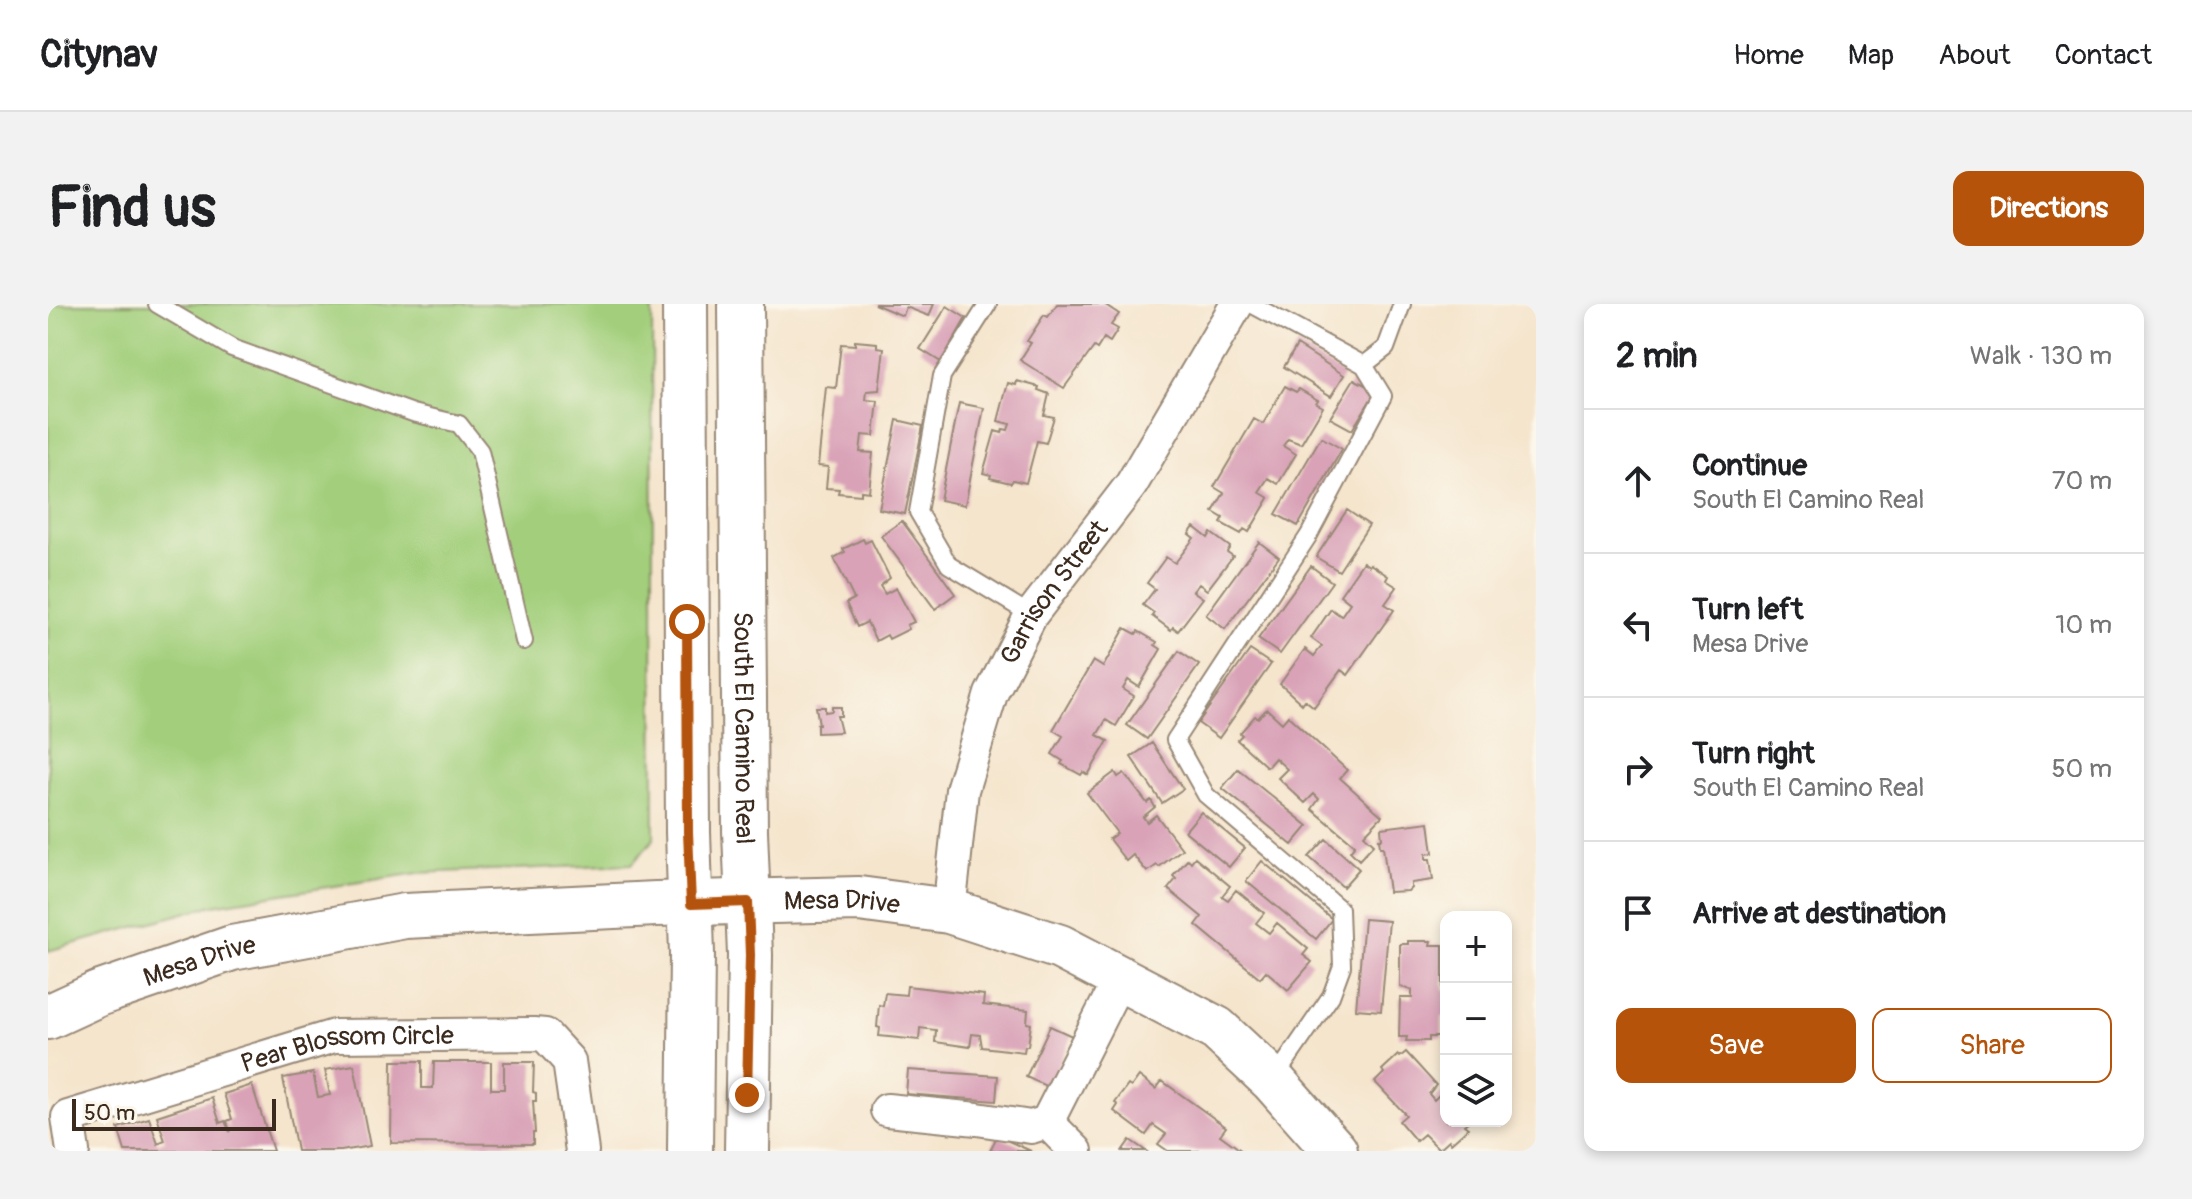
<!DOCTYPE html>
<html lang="en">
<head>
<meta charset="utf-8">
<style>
	body { margin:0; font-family:Pangolin,sans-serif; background:#f2f2f2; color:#202124 }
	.controls { position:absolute; right:24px; bottom:24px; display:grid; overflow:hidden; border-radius:16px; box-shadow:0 4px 12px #0003 }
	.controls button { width:72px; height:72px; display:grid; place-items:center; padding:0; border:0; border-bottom:2px solid #e0e0e0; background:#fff; color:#202124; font:40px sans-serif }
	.scale { position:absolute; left:24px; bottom:20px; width:204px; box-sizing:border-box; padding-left:8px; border:4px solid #3b2a1e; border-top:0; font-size:22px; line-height:28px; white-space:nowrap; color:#3b2a1e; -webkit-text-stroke:6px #fbf7ec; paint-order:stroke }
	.stop { position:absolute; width:24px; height:24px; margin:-18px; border:6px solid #b45309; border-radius:50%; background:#fff }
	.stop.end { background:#b45309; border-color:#fff; box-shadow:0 2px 8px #0008 }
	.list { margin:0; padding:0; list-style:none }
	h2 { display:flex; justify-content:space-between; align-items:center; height:104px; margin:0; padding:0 32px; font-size:34px }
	h2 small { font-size:26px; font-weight:400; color:#757577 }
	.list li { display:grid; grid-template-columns:52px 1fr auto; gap:24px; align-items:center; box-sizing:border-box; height:144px; padding:0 32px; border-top:2px solid #e0e0e0 }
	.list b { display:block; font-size:30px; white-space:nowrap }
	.list p { margin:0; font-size:26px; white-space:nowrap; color:#757577 }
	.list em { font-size:26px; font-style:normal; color:#757577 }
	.actions { display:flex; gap:16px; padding:24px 32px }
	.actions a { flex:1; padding:18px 0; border:2px solid #b45309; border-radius:16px; text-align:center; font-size:28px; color:#b45309 }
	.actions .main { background:#b45309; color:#fff }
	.icon { flex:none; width:44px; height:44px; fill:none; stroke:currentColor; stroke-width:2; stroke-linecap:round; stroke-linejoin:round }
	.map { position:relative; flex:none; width:1488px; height:847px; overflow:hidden; border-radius:16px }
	header { display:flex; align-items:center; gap:48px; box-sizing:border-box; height:112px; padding:0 40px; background:#fff; border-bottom:2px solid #e0e0e0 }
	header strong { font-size:38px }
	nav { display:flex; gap:44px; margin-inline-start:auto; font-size:28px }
	.intro { display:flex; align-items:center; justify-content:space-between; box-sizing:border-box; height:192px; padding:0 48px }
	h1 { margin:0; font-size:56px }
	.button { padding:20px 36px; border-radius:16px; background:#b45309; color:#fff; font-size:28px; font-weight:700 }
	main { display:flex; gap:48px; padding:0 48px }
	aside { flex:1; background:#fff; border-radius:16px; box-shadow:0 4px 12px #0003 }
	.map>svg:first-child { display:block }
	.green { fill:#a3cf7b; stroke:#6f7c4c; stroke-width:2 }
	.building { fill:#d9a2b7 }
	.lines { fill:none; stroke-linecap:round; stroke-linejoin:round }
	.service-casing { stroke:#988876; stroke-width:20 }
	.minor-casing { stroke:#988876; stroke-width:36 }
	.secondary-casing { stroke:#988876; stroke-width:48 }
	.primary-casing { stroke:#988876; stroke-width:48 }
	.service { stroke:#fff; stroke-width:16 }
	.minor { stroke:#fff; stroke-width:32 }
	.secondary { stroke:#fff; stroke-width:44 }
	.primary { stroke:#fff; stroke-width:44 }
	.route { stroke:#b45309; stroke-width:10 }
	.labels { text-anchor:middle; stroke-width:6; stroke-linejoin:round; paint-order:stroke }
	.street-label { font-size:26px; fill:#3b2a1e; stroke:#fbf7ec }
</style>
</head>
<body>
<header>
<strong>Citynav</strong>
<nav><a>Home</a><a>Map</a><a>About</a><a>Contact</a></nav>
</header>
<div class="intro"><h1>Find us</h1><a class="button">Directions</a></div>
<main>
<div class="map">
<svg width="1488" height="847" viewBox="0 0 1488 847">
	<rect width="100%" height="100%" fill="#fbf7ec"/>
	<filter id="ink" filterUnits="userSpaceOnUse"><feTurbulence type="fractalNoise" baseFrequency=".0125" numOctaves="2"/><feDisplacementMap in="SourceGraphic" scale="16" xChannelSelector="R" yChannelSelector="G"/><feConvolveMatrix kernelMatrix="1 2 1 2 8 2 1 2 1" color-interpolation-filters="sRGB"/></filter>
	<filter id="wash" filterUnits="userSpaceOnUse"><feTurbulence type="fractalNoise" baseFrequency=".006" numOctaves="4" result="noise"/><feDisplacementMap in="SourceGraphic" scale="32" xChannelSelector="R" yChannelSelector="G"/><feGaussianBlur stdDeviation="1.8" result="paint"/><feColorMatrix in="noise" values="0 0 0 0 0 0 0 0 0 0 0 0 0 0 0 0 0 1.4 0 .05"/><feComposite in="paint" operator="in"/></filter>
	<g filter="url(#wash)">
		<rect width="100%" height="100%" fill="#f5e5cd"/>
		<path class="green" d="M0,0H604L606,535L584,560L370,569L165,601L0,647Z"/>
		<g id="blocks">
			<path class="building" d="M826,0H886L881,12L858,3L855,12Z
				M1009,0H1056L1071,10L1063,21L1070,25L1062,38L1056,34L1049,45L1046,43L1016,84L972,56L983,39L979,37L996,11L1000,13Z
				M899,2L918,14L893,58L872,45Z
				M807,37L829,39V43L836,44L831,86L819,87L818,96L830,97L826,132L814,131L812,148L825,149L821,188L813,187V191L790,189L791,185L778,184L780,163L770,162L778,83L788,84L793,40L807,41Z
				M1249,41L1296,71L1283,92L1236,63Z
				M1306,75L1328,87L1304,126L1282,114Z
				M969,77L991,83L990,86L1001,90L996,111L1006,113L998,139L989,137L978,179L965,176L963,179L942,174L943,171L935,169L947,127L954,129L955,125L960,126L962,120L950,117L960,79L968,81Z
				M1237,82L1248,88L1251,85L1270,96L1268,99L1275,103L1253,140L1240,135L1235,142L1248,150L1230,180L1220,174L1211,188L1221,194L1201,228L1196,225L1193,230L1173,219L1175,214L1165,208L1176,189L1166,183L1206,115L1215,120Z
				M911,99L936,104L917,201L892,196Z
				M849,116L875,122L857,210L831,205Z
				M1273,133L1294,145L1250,222L1228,210Z
				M1299,206L1321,221L1291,267L1268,253Z
				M854,217L907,290L887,305L833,232Z
				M1146,223L1160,234L1163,229L1182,243L1179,248L1185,252L1159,286L1151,280L1145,287L1155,294L1130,327L1125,323L1123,326L1104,312L1106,309L1095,301L1107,285L1099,279L1118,253L1127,259L1146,234L1141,230Z
				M815,235L817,239L823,236L842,274L832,282L837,290L848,284L866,318L859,321L861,325L841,335L839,331L828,337L819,318L809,323L798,299L806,295L786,254L797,248L795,245Z
				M1211,238L1231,253L1177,325L1158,311Z
				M1315,258L1321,262L1322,260L1340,272L1338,276L1349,283L1337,300L1346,306L1300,371L1293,366L1266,403L1257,396L1254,400L1232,380L1257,345L1266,352L1274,342L1263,334L1283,305L1293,312L1302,299L1292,291Z
				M1263,262L1284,278L1232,350L1210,335Z
				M1077,324L1088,330L1090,327L1109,338L1107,341L1113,345L1091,383L1080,376L1075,385L1086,392L1068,422L1058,416L1049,431L1060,437L1040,471L1035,468L1033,471L1013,460L1015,457L1004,450L1015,432L1005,426L1045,357L1055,363Z
				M1202,346L1223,360L1171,434L1150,419Z
				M1131,347L1151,361L1099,435L1079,421Z
				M768,403H777V408L784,407V403H793V412H789L793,428L769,429V420H771Z
				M1219,405L1234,419L1240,412L1299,466L1292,474L1334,512L1316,531L1326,540L1311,556L1302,547L1307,541L1264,505L1271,495L1266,490L1257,499L1230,474L1239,465L1227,454L1219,463L1189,436L1194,431L1192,429L1207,412L1210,414Z
				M1104,439L1135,485L1114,499L1083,453Z
				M1190,465L1260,522L1244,541L1174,484Z
				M1067,468L1070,473L1076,469L1099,499L1103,496L1107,503L1095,513L1099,518L1108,511L1134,545L1111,563L1109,561L1099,568L1085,551L1078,557L1061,535L1069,529L1039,489Z
				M1153,508L1197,544L1181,563L1137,527Z
				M1381,518L1385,549L1378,550V555H1382L1385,576L1363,579V584L1360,587L1341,588L1335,543H1332L1331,535H1334L1333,524Z
				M1278,535L1311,565L1295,583L1261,553Z
				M1147,553L1182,582L1174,592L1180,596L1188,586L1216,609L1208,619L1221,629L1229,619L1260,645L1255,651L1264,658L1240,686L1218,667L1212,674L1148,621L1154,613L1120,585L1128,575L1125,572L1140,555L1143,558Z
				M1214,557L1284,615L1268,635L1198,577Z
				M1316,615L1341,617L1333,707L1308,705Z
				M1360,637H1383L1382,641H1395V685L1398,686V712H1394V733H1381V737H1358L1359,733H1351L1352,694H1364V686L1352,683V640H1360Z
				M859,682L936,691L935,701L980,706L979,719L983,720L980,742H977L976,748L934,743L932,731L924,730L922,743L887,738L888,726L872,724L871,736L831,732L832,724L829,723L831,701L835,702L837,689L858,691Z
				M1002,722L1024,732L1000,783L978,773Z
				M1358,748L1388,781L1381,790L1386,796L1395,787L1398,791V817H1421L1416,821L1420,824L1403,839L1401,836L1391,845L1376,830L1368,837L1351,817L1358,811L1327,778L1336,769L1334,766L1350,751L1352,753Z
				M344,757H374V784H385L386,758H443V785H456V758H486L485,788L488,789V797H485L487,829H485V840L343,839Z
				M306,761L322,842L293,847H249L235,774L265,769L270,793L282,791L277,766Z
				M860,766L950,772L948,797L858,790Z
				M1091,772L1108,785L1114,777L1178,823L1172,831L1194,847H1120L1110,840L1118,830L1105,821L1098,831L1066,807L1070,801L1067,799L1080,781L1083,783Z
				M204,781L225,847H77L70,824L101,814L110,840L117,837L109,812L164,794L172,819L177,817L182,828L179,817L184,815L176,790Z
				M949,832L983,847H942Z
				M1082,836L1098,847H1074Z"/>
		</g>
	</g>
	<g filter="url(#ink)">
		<use href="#blocks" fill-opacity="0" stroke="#988876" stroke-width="2"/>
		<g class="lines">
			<defs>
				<path id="service" d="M109,0L184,44L365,109L411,120L432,147L476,337
					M940,0L894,72L870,208L901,261L983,311
					M1203,0L1316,61L1335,92L1261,231L1127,436L1158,491L1292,605L1294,662L1283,692L1226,775
					M1316,61L1338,44L1354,0"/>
				<g id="minor">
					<path id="s1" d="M901,607L914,486L943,390L983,311L1083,181L1189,0"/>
					<path d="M839,806L929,815L983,823L999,818L1072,674"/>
					<path d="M999,818L1028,847"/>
					<path id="s2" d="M25,847L20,813L286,732L486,730L497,731L521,757L534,847"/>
				</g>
				<g id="secondary">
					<path id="s3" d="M0,713L50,690L184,644L357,612L608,600L811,595L901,607L1012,643L1169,725L1225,777L1287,847"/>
				</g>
				<g id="primary">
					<path d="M637,0L640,528L644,650L642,847"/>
					<path id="s4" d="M693,0L697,527L702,651L699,847"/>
				</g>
			</defs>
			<use href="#service" class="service-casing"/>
			<use href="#minor" class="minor-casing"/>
			<use href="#secondary" class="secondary-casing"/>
			<use href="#primary" class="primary-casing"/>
			<use href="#service" class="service"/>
			<use href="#minor" class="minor"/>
			<use href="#secondary" class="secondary"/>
			<use href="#primary" class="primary"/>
		</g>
	</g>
	<g class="lines" filter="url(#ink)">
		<path class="route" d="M639,318L640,528L643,600L700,598L702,651L699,791"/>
	</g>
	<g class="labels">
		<g class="street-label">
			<text dy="9" stroke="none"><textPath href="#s1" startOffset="342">Garrison Street</textPath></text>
			<text dy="9" stroke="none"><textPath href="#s4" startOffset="424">South El Camino Real</textPath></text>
			<text dy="9" stroke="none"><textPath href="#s3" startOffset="810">Mesa Drive</textPath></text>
			<text dy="9" stroke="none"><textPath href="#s3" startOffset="162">Mesa Drive</textPath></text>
			<text dy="9" stroke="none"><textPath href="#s2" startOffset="324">Pear Blossom Circle</textPath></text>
		</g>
	</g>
</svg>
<div class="controls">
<button>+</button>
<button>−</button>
<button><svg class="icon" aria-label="layers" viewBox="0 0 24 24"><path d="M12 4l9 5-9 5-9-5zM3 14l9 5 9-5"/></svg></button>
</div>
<div class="scale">50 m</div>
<div class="stop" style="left:639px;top:318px"></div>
<div class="stop end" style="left:699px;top:791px"></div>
</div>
<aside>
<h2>2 min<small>Walk · 130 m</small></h2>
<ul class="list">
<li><svg class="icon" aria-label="ahead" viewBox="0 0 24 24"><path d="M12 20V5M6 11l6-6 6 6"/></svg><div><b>Continue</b><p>South El Camino Real</p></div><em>70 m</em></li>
<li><svg class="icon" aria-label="left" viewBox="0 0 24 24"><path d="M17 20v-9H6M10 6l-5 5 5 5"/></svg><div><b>Turn left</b><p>Mesa Drive</p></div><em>10 m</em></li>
<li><svg class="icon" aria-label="right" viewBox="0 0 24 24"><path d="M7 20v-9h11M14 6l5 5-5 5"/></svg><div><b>Turn right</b><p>South El Camino Real</p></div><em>50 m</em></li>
<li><svg class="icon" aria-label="arrive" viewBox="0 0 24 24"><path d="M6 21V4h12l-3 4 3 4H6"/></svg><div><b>Arrive at destination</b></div></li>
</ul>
<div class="actions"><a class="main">Save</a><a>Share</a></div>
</aside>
</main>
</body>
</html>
